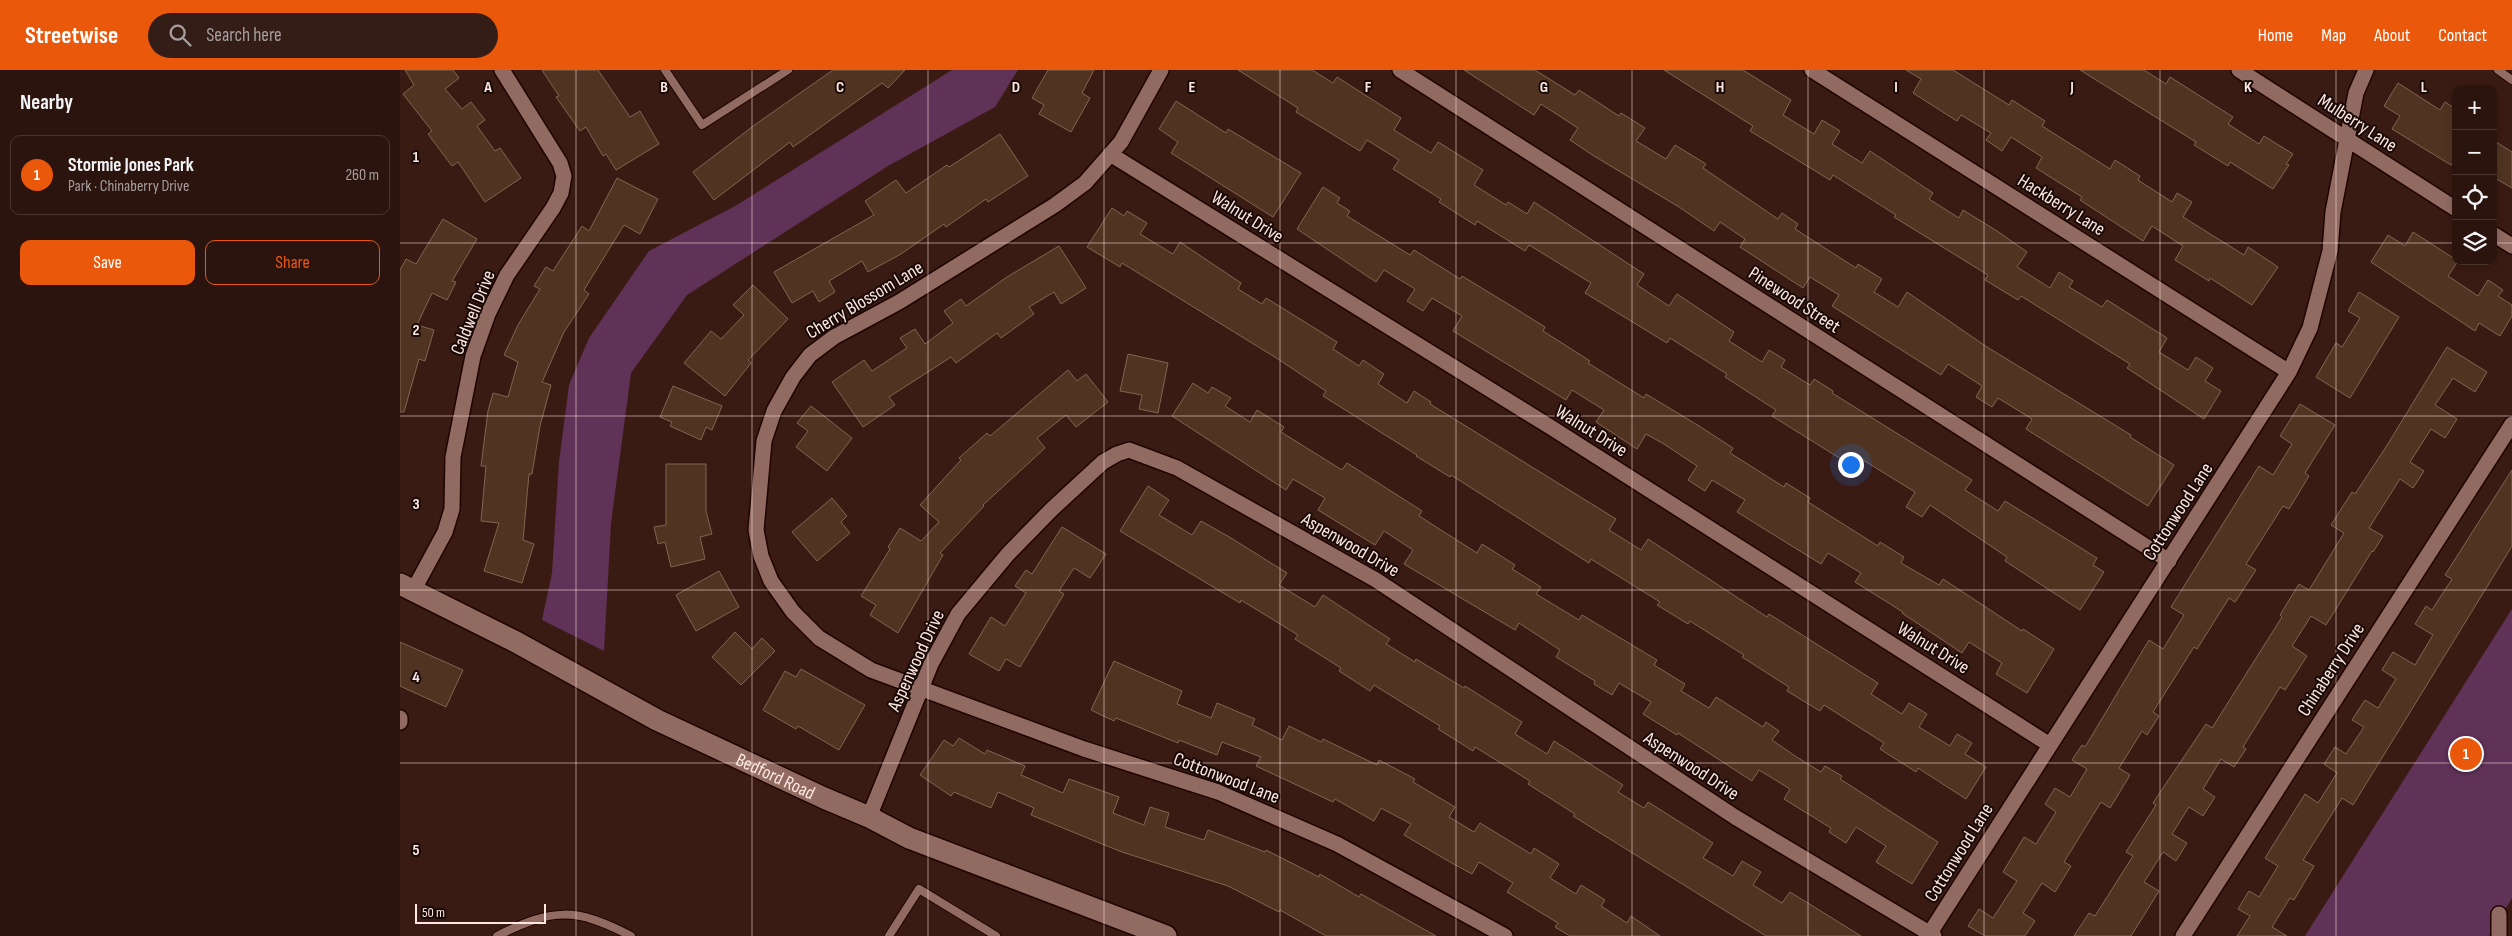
<!DOCTYPE html>
<html lang="en">
<head>
<meta charset="utf-8">
<style>
	body { margin:0; font-family:"Sofia Sans Condensed",sans-serif; background:#341d17; color:#f1f3f6 }
	.controls { position:absolute; right:15px; top:15px; display:grid; overflow:hidden; border-radius:10px; box-shadow:0 2px 8px #0003 }
	.controls button { width:45px; height:45px; display:grid; place-items:center; padding:0; border:0; border-bottom:1px solid #48332e; background:#2c140e; color:#f1f3f6; font:25px sans-serif }
	.scale { position:absolute; left:15px; bottom:12px; width:131px; box-sizing:border-box; padding-left:5px; border:2px solid #fde6e1; border-top:0; font-size:14px; line-height:18px; white-space:nowrap; color:#fde6e1; -webkit-text-stroke:4px #180a07; paint-order:stroke }
	.you { position:absolute; left:1450px; top:394px; width:18px; height:18px; margin:-12px; border:4px solid #fff; border-radius:50%; background:#1a73e8; box-shadow:0 0 0 8px #1a73e833 }
	.badge { display:grid; place-items:center; width:32px; height:32px; border-radius:50%; background:#ea580c; color:#fff; font-size:16px; font-weight:700 }
	.pin { position:absolute; translate:-50% -50%; border:2px solid #fff; box-shadow:0 1px 5px #0006 }
	.list { margin:0; padding:0; list-style:none }
	h2 { display:flex; justify-content:space-between; align-items:center; height:65px; margin:0; padding:0 20px; font-size:21px }
	h2 small { font-size:16px; font-weight:400; color:#a69e9e }
	.list li { display:grid; grid-template-columns:32px 1fr auto; gap:15px; align-items:center; box-sizing:border-box; height:80px; margin:0 10px 10px; padding:0 10px; border:1px solid #48332e; border-radius:10px }
	.list b { display:block; font-size:19px; white-space:nowrap }
	.list p { margin:0; font-size:16px; white-space:nowrap; color:#a69e9e }
	.list em { font-size:16px; font-style:normal; color:#a69e9e }
	.actions { display:flex; gap:10px; padding:15px 20px }
	.actions a { flex:1; padding:11px 0; border:1px solid #ea580c; border-radius:10px; text-align:center; font-size:18px; color:#ea580c }
	.actions .main { background:#ea580c; color:#fff }
	.icon { flex:none; width:28px; height:28px; fill:none; stroke:currentColor; stroke-width:2; stroke-linecap:round; stroke-linejoin:round }
	.map { position:relative; flex:none; width:2112px; height:866px; overflow:hidden }
	header { display:flex; align-items:center; gap:30px; box-sizing:border-box; height:70px; padding:0 25px; background:#ea580c; color:#fff }
	header strong { font-size:24px }
	nav { display:flex; gap:28px; margin-inline-start:auto; font-size:18px }
	.search { width:350px; height:45px; background:#341d17; display:flex; align-items:center; gap:12px; box-sizing:border-box; padding:0 18px; border-radius:28px; color:#a69e9e; font-size:19px }
	main { display:flex }
	aside { flex:1; background:#2c140e }
	.map>svg:first-child { display:block }
	.green { fill:#613258 }
	.building { fill:#503421; stroke:#846450 }
	.lines { fill:none; stroke-linecap:round; stroke-linejoin:round }
	.service-casing { stroke:#1f0401; stroke-width:10 }
	.minor-casing { stroke:#1f0401; stroke-width:18 }
	.secondary-casing { stroke:#1f0401; stroke-width:24 }
	.service { stroke:#916b61; stroke-width:8 }
	.minor { stroke:#916b61; stroke-width:15 }
	.secondary { stroke:#916b61; stroke-width:21 }
	.grid { fill:none; stroke:#fde6e1; stroke-width:1; stroke-opacity:0.55 }
	.labels { text-anchor:middle; stroke-width:4; stroke-linejoin:round; paint-order:stroke }
	.street-label { font-size:19px; fill:#fde6e1; stroke:#180a07 }
	.grid-label { font-size:16px; text-anchor:middle; font-weight:bold; fill:#fde6e1; stroke:#180a07; stroke-width:4; stroke-linejoin:round; paint-order:stroke }
</style>
</head>
<body>
<header>
<strong>Streetwise</strong>
<div class="search"><svg class="icon" aria-label="search" viewBox="0 0 24 24"><circle cx="10" cy="10" r="6"/><path d="M15 15l6 6"/></svg>Search here</div>
<nav><a>Home</a><a>Map</a><a>About</a><a>Contact</a></nav>
</header>
<main>
<aside>
<h2>Nearby<small></small></h2>
<ul class="list">
<li><span class="badge">1</span><div><b>Stormie Jones Park</b><p>Park · Chinaberry Drive</p></div><em>260 m</em></li>
</ul>
<div class="actions"><a class="main">Save</a><a>Share</a></div>
</aside>
<div class="map">
<svg width="2112" height="866" viewBox="0 0 2112 866">
	<rect width="100%" height="100%" fill="#3a1b13"/>
	<path class="green" d="M552,0H618L595,37L488,96L287,225L231,303L211,453L204,581L142,550L152,503L159,392L169,315L189,268L249,181L337,135Z
		M2112,539V828L2089,866H1905Z"/>
	<path class="building" d="M5,0H53L59,8L45,19L62,39L71,32L85,50L77,56L95,81L100,78L121,108L85,132L58,92L52,96L28,64L32,61L3,24L14,15Z
		M142,0H198L230,47L240,41L259,74L216,100L206,84L203,86L186,57L180,61L156,27L159,26Z
		M433,0H505L488,18L482,13L393,77L390,72L314,130L293,102L356,54Z
		M648,0H694L682,23L690,28L671,62L639,44L644,35L632,28Z
		M838,0H912L933,13L937,7L1001,48L994,60L1031,83L1038,72L1083,100L1074,115L1106,135L1108,132L1127,144L1134,132L1244,204L1237,215L1269,236L1277,224L1334,262L1329,271L1362,292L1369,280L1385,290L1381,297L1410,315L1414,309L1433,321L1432,323L1572,410L1565,420L1598,441L1605,431L1697,488L1693,495L1704,502L1680,540L1605,491L1607,487L1530,435L1522,447L1506,437L1515,422L1455,385L1449,394L1372,346L1376,340L1325,307L1327,304L1270,268L1267,273L1185,223L1191,213L1129,175L1125,181L1077,151L1075,155L1039,132L1041,129L993,99L999,90L967,70L960,81L896,42L898,38Z
		M1064,0H1135L1175,25L1179,20L1219,46L1221,43L1245,58L1236,71L1266,89L1275,75L1306,94L1303,98L1378,149L1382,143L1398,154L1395,159L1456,198L1458,194L1482,209L1474,222L1498,237L1507,222L1587,277L1731,365L1730,367L1774,395L1748,436L1626,359L1632,349L1598,328L1592,337L1576,327L1582,316L1548,294L1541,305L1432,236L1439,225L1410,207L1403,218L1340,177L1345,169L1320,152L1314,161L1279,137L1194,86L1170,70L1178,58L1141,34L1134,45Z
		M1264,0H1343L1391,30L1383,45L1414,64L1422,50L1440,61L1432,74L1462,93L1470,81L1533,123L1529,129L1559,148L1563,140L1597,161L1627,182L1617,197L1650,218L1659,202L1673,211L1669,217L1702,237L1707,230L1767,268L1759,282L1788,300L1796,287L1813,298L1805,311L1821,321L1804,349L1727,298L1730,294L1621,226L1618,230L1585,210L1588,205L1494,147L1496,145L1433,105L1430,110L1350,61L1353,56Z
		M1506,0H1553L1609,35L1612,30L1645,51L1642,56L1710,99L1715,90L1740,106L1738,110L1772,132L1777,123L1792,132L1783,147L1844,185L1848,177L1878,197L1852,235L1810,208L1809,211L1775,190L1783,176L1752,156L1743,171L1680,130L1682,127L1636,98L1642,87L1611,67L1602,81L1586,70L1591,63L1561,45L1557,51L1513,23L1521,9Z
		M1680,0H1744L1766,14L1770,7L1833,47L1828,54L1859,74L1864,66L1893,84L1886,94L1889,95L1873,119L1830,92L1828,96L1794,75L1796,72Z
		M1998,13L2040,40L2045,32L2056,39V87L2051,95L1992,59L2000,46L1984,36Z
		M776,31L826,63L828,59L901,103L873,147L771,83L778,72L759,59Z
		M600,64L628,106L588,132L586,129L546,157L544,154L501,184L468,202L462,191L429,211L435,222L419,232L413,221L392,233L374,202L474,145L465,131L496,110L506,123L547,95L549,97Z
		M2093,70L2112,82V118L2093,107Z
		M217,108L258,129L240,164L224,155L184,220L189,224L164,262L142,312L151,315L140,356L132,404H129L123,470L134,474L122,513L84,501L99,453L81,451L86,396H81L88,341L93,323L108,327L118,292L104,285L118,255L140,219L134,216L146,197L153,201L182,156L189,161Z
		M923,117L940,128L937,133L950,141L947,146L1010,185L1014,180L1060,209L1062,206L1113,237L1145,257L1143,261L1190,291L1188,293L1244,328L1246,324L1299,356L1333,378L1330,383L1384,417L1386,413L1410,428L1408,432L1478,476L1480,472L1504,487L1501,493L1539,515L1543,509L1622,561L1623,559L1654,579L1627,623L1596,604L1602,593L1569,572L1562,583L1502,543L1503,542L1455,512L1461,503L1428,483L1421,494L1337,442L1345,430L1312,410L1305,421L1288,410L1297,396L1264,374L1246,364L1237,379L1196,352L1204,340L1172,320L1166,330L1053,261L1062,246L1032,228L1023,241L1007,231L1015,219L984,200L976,212L897,159Z
		M712,138L724,146L727,141L747,153L740,164L773,184L780,172L841,213L838,219L862,234L866,228L937,272L933,279L959,296L963,290L984,304L978,314L1007,333L1014,321L1031,332L1030,334L1216,449L1209,460L1241,480L1248,469L1367,547L1369,544L1478,613L1471,624L1502,644L1509,633L1527,644L1519,657L1550,676L1557,664L1572,673L1565,684L1586,697L1566,729L1518,698L1516,702L1480,679L1484,673L1424,635L1420,641L1387,621L1389,617L1342,587L1344,585L1290,551L1288,554L1257,535L1260,532L1191,489L1189,493L1051,405L1050,407L1016,386L1017,385L923,326L926,321L878,289L722,193L720,197L687,177Z
		M43,149L77,169L52,211L56,212L47,230L32,223L17,255L34,260L25,291L19,289L4,342H0V200L6,189L16,194Z
		M2013,162L2058,191L2048,206L2078,226L2088,210L2103,220L2098,226L2112,235V246L2100,266L2079,253L2075,261L1971,192L1988,165L2005,176Z
		M659,176L686,218L661,234L654,222L629,237L634,244L601,268L597,263L556,293L551,287L489,327L495,335L463,357L432,312L464,290L472,301L507,278L500,268L515,259L525,274L553,253L544,241L561,229L566,236L607,207Z
		M353,215L388,249L348,290L351,293L325,326L284,293L311,261L321,269L344,245L333,235Z
		M1959,222L1999,247L1950,328L1916,307L1936,273L1942,277L1960,248L1948,241Z
		M2047,277L2087,302L2075,322L2053,308L2035,335L2057,349L2045,368L2031,359L2010,392L2024,401L2013,418L2000,409L1969,458L1983,466L1973,482L1972,481L1926,555L1911,546L1892,576L1907,586L1885,620L1880,617L1843,677L1846,679L1834,697L1821,689L1803,719L1815,727L1803,746L1789,737L1772,764L1787,773L1776,791L1763,782L1744,812L1759,821L1731,866H1674L1689,843L1695,846L1733,786L1726,782L1756,735L1753,733L1806,654L1812,658L1882,547L1880,545L1899,514L1909,520L1944,463L1931,455L1952,422L1955,424L1986,377Z
		M728,284L768,293L758,343L739,339L742,325L720,321Z
		M668,300L677,311L686,304L708,332L676,357L666,345L637,368L645,378L583,435L584,436L540,483L543,485L498,563L470,545L476,535L461,526L490,479L488,477L500,458L521,471L539,452L520,435L561,390L559,388L587,363L590,366Z
		M793,313L808,323L812,317L831,328L825,336L850,352L857,340L884,357L881,362L942,400L947,393L1022,441L1019,446L1077,483L1082,474L1115,495L1112,499L1141,517L1136,524L1179,550L1182,545L1257,590L1254,595L1285,614L1281,621L1309,638L1316,627L1363,657L1366,652L1379,661L1372,670L1395,686L1421,702L1425,696L1442,706L1440,709L1538,772L1512,814L1476,792L1486,776L1456,757L1446,773L1429,762L1431,758L1384,729L1390,719L1359,700L1352,711L1278,663L1277,665L1243,644L1251,632L1219,613L1212,625L1194,614L1195,611L1156,587L1160,580L1119,553L1115,560L1004,494L1013,480L984,461L975,475L918,440L925,428L893,409L886,420L772,346Z
		M273,316L322,336L312,360L306,357L301,370L270,356L272,352L260,347Z
		M1900,334L1935,355L1905,403L1909,406L1889,439L1883,436L1846,494L1856,500L1835,532L1829,528L1797,579L1794,577L1753,642L1759,646L1747,665L1742,661L1719,698L1730,705L1710,738L1701,732L1664,792L1671,796L1655,822L1642,813L1623,843L1635,851L1625,866H1585L1568,856L1579,839L1593,848L1617,811L1603,802L1624,767L1636,774L1656,742L1645,734L1655,718L1670,727L1687,699L1672,690L1682,675L1685,677L1749,570L1763,579L1784,545L1771,537L1859,396L1873,405L1892,374L1880,366Z
		M411,336L452,368L427,401L396,377L408,361L397,353Z
		M266,394H306V441L312,464L300,467L305,489L271,497L265,472L258,474L254,457L266,455Z
		M2112,400V476L1953,735L1942,728L1903,790L1914,796L1894,830L1890,828L1872,857L1887,866H1837L1850,846L1838,839L1849,821L1859,827L1878,796L1865,788L1905,724L1918,733L1937,703L1924,694L1935,677L1946,684L1964,657L1952,650L1965,630L1978,638L1996,609L1982,600L1993,582L2015,595L2033,565L2015,554L2026,536L2032,540L2052,509L2045,505Z
		M748,416L769,430L759,445L792,465L801,451L831,468L887,503L879,515L915,537L923,525L990,569L986,574L1015,592L1016,589L1064,618L1065,616L1122,652L1115,664L1147,684L1154,671L1223,715L1218,722L1244,738L1248,732L1313,773L1303,788L1333,806L1342,791L1361,802L1353,815L1382,833L1390,822L1461,866H1366L1173,746L1175,744L1128,714L1130,711L1075,677L1073,681L1038,659L1040,656L974,615L970,621L939,601L941,598L895,569L898,565L841,530L840,533L720,461Z
		M432,428L447,446L441,452L450,463L417,491L392,462Z
		M662,457L706,484L690,508L674,498L659,521L664,524L620,597L606,589L599,601L569,584L591,547L605,556L626,523L615,516L626,500L632,504Z
		M319,501L339,537L296,561L276,525Z
		M335,562L352,579L362,568L375,581L341,615L312,587Z
		M0,572L63,600L46,637L0,616Z
		M714,591L782,621L777,634L811,648L817,633L855,649L852,655L882,670L889,656L921,672L923,669L977,695L979,690L1015,709L1013,712L1055,737L1049,747L1074,762L1080,753L1131,784L1134,778L1159,794L1150,808L1176,824L1181,815L1205,830L1201,836L1227,853L1231,846L1260,866H1170L1155,857L1158,853L1107,822L1113,813L1079,792L1072,804L1050,792L1004,765L1011,754L981,738L974,751L935,729L933,732L856,696L861,687L822,672L817,685L779,670L778,673L716,648L714,651L691,640Z
		M401,599L465,635L439,680L398,656L396,659L363,640L385,601L396,607Z
		M559,668L585,684L587,680L625,696L621,705L663,723L669,709L719,727L713,743L744,755L750,737L769,743L765,757L804,770L808,760L865,782L866,780L919,807L920,804L959,827L961,824L1036,866H926L880,840L879,842L828,816L722,782L631,745L634,738L598,722L591,738L554,722L551,726L520,705L544,670L553,676Z"/>
	<g class="lines">
		<defs>
			<path id="service" d="M265,0L302,55L388,0
				M2098,0L2112,10
				M97,866C153,838 175,837 231,866
				M489,866L519,819L596,866"/>
			<path id="minor" d="M761,0L721,72L685,113L655,135L499,232L434,267L410,285L393,307L374,341L364,371L356,460L361,486L371,511L393,542L419,568L471,600L684,679L818,722L937,774L1105,866
				M1000,0L1769,491
				M1412,0L1889,302
				M1839,0L2056,139
				M710,84L1152,358L1650,675
				M2093,164L2112,176
				M13,521L45,462L52,439L53,387L73,286L88,244L107,205L153,138L161,123L164,106L160,93L102,0
				M0,648V652
				M469,747L531,594L558,544L608,484L652,439L703,392L717,384L729,380L777,398L976,510L1335,747L1534,866
				M2099,844V866
				M1528,866L1889,302L1910,258L1930,181L1933,142L1956,23L1966,0
				M1783,866L2112,354"/>
			<g id="secondary">
				<path id="s1" d="M0,514L116,572L257,650L424,728L469,747L509,768L766,866"/>
			</g>
		</defs>
		<use href="#service" class="service-casing"/>
		<use href="#minor" class="minor-casing"/>
		<use href="#secondary" class="secondary-casing"/>
		<use href="#service" class="service"/>
		<use href="#minor" class="minor"/>
		<use href="#secondary" class="secondary"/>
	</g>
	<path class="grid" d="M176,0V866M352,0V866M528,0V866M704,0V866M880,0V866M1056,0V866M1232,0V866M1408,0V866M1584,0V866M1760,0V866M1936,0V866M0,173H2056M2093,173H2112M0,346H2112M0,520H2112M0,693H2112"/>
	<g class="labels">
		<g class="street-label">
			<text transform="translate(1958 52) rotate(33)" y="7">Mulberry Lane</text>
			<text transform="translate(1662 134) rotate(32)" y="7">Hackberry Lane</text>
			<text transform="translate(848 146) rotate(32)" y="7">Walnut Drive</text>
			<text transform="translate(464 229) rotate(-31)" y="7">Cherry Blossom Lane</text>
			<text transform="translate(1395 229) rotate(33)" y="7">Pinewood Street</text>
			<text transform="translate(72 242) rotate(-68)" y="7">Caldwell Drive</text>
			<text transform="translate(1192 360) rotate(32)" y="7">Walnut Drive</text>
			<text transform="translate(1777 441) rotate(-57)" y="7">Cottonwood Lane</text>
			<text transform="translate(951 474) rotate(30)" y="7">Aspenwood Drive</text>
			<text transform="translate(1534 577) rotate(32)" y="7">Walnut Drive</text>
			<text transform="translate(515 590) rotate(-65)" y="7">Aspenwood Drive</text>
			<text transform="translate(1930 599) rotate(-57)" y="7">Chinaberry Drive</text>
			<text transform="translate(1292 695) rotate(33)" y="7">Aspenwood Drive</text>
			<text dy="7" stroke="none"><textPath href="#s1" startOffset="422">Bedford Road</textPath></text>
			<text transform="translate(827 707) rotate(21)" y="7">Cottonwood Lane</text>
			<text transform="translate(1558 782) rotate(-58)" y="7">Cottonwood Lane</text>
		</g>
	</g>
	<g class="grid-label">
		<text x="88" y="22">A</text>
		<text x="264" y="22">B</text>
		<text x="440" y="22">C</text>
		<text x="616" y="22">D</text>
		<text x="792" y="22">E</text>
		<text x="968" y="22">F</text>
		<text x="1144" y="22">G</text>
		<text x="1320" y="22">H</text>
		<text x="1496" y="22">I</text>
		<text x="1672" y="22">J</text>
		<text x="1848" y="22">K</text>
		<text x="2024" y="22">L</text>
		<text x="16" y="92">1</text>
		<text x="16" y="265">2</text>
		<text x="16" y="439">3</text>
		<text x="16" y="612">4</text>
		<text x="16" y="785">5</text>
	</g>
</svg>
<div class="controls">
<button>+</button>
<button>−</button>
<button><svg class="icon" aria-label="locate" viewBox="0 0 24 24"><circle cx="12" cy="12" r="6"/><path d="M12 2v4M12 18v4M2 12h4M18 12h4"/></svg></button>
<button><svg class="icon" aria-label="layers" viewBox="0 0 24 24"><path d="M12 4l9 5-9 5-9-5zM3 14l9 5 9-5"/></svg></button>
</div>
<div class="scale">50 m</div>
<div class="you"></div>
<div class="pin badge" style="left:2066px;top:684px">1</div>
</div>
</main>
</body>
</html>
